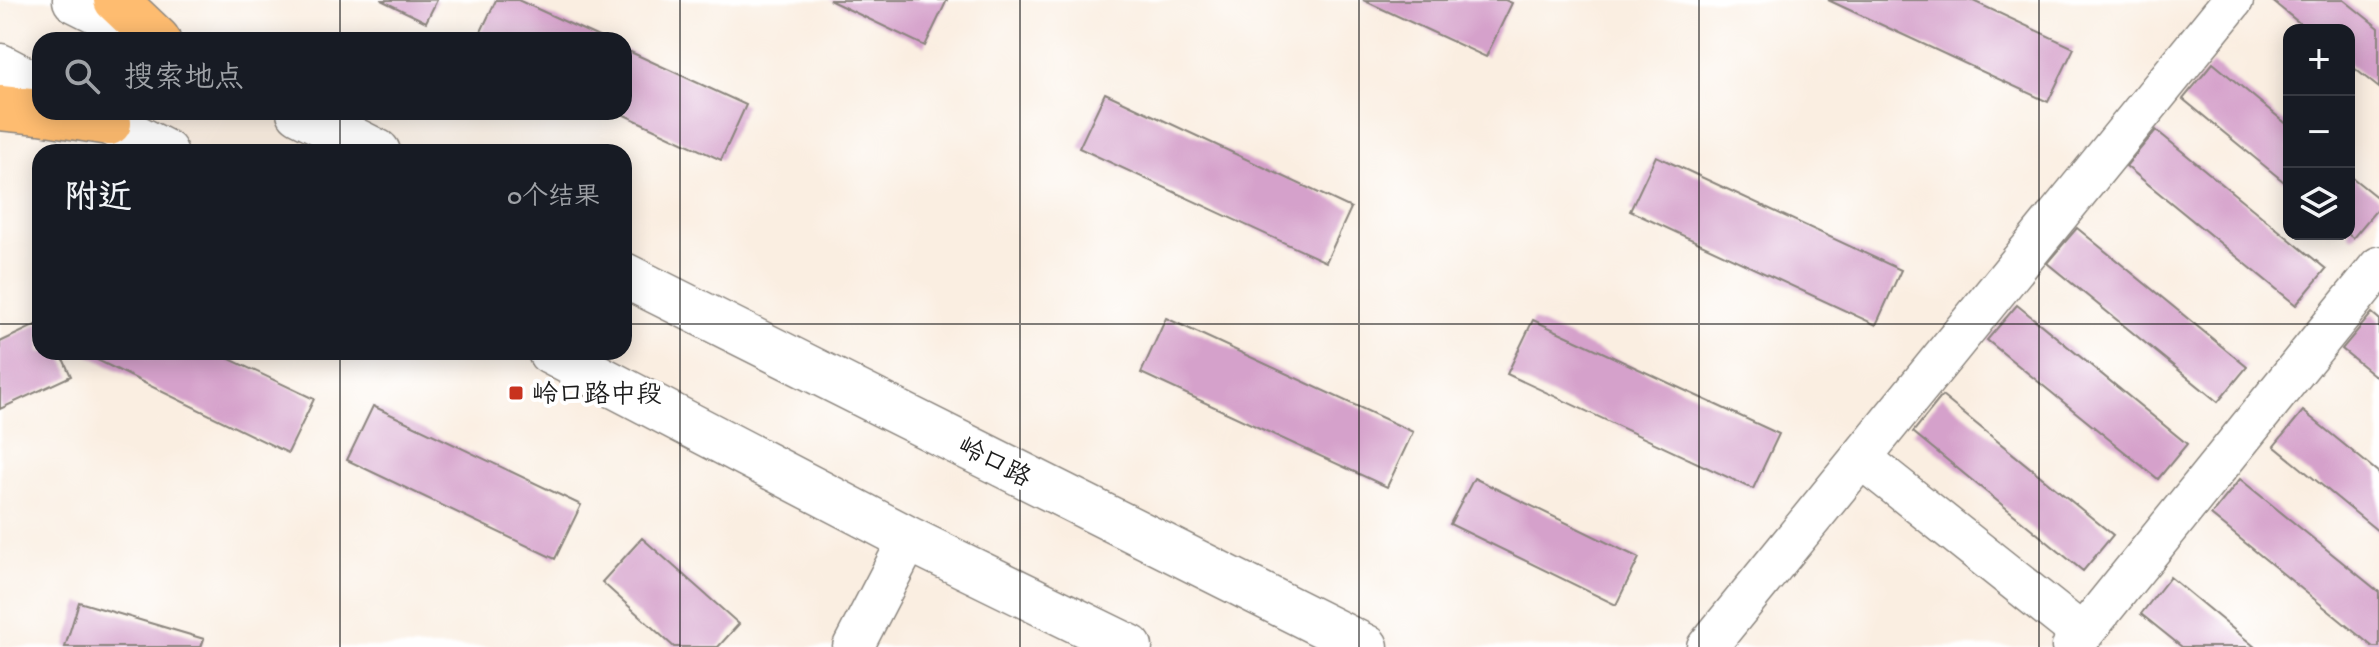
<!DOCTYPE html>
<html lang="zh">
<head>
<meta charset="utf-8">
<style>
	body { margin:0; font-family:"Gochi Hand","LXGW WenKai TC",sans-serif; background:#20242c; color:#f1f3f6 }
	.controls { position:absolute; right:24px; top:24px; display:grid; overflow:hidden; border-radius:16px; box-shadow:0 4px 20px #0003 }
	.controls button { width:72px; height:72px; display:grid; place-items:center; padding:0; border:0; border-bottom:2px solid #363941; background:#171b24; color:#f1f3f6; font:40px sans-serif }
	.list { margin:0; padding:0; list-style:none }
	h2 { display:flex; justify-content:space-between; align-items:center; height:104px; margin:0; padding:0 32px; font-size:34px }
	h2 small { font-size:26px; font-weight:400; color:#9ea1a6 }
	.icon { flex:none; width:44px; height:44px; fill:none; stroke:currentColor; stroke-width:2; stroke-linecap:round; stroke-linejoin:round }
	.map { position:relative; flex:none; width:2379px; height:647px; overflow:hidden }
	.search { position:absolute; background:#171b24; box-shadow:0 4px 20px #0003; left:32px; top:32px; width:600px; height:88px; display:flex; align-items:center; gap:20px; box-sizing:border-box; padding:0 28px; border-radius:24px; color:#9ea1a6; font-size:30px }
	.panel { position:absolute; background:#171b24; box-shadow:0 4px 20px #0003; left:32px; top:144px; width:600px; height:216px; border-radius:24px }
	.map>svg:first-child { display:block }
	.building { fill:#d5a1cb }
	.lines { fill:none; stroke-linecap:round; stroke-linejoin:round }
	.minor-casing { stroke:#8b857e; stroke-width:43 }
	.tertiary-casing { stroke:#8b857e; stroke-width:47 }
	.primary-casing { stroke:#8b857e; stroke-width:47 }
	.minor { stroke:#fff; stroke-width:40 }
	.tertiary { stroke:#fff; stroke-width:44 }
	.primary { stroke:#febc70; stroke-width:44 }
	.grid { fill:none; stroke:#1c1c1c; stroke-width:2; stroke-opacity:0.55 }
	.poi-dot { fill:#c8321e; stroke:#fff; stroke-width:3 }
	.labels { text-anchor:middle; stroke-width:8; stroke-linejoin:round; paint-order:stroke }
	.poi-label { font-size:26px; fill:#1c1c1c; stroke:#fff; text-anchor:start }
	.street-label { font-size:26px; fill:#1c1c1c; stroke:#fff }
</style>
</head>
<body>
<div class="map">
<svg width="2379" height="647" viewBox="0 0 2379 647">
	<rect width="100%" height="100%" fill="#fff"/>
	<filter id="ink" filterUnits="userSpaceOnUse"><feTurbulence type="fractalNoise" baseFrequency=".0125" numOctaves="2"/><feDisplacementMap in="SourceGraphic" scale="16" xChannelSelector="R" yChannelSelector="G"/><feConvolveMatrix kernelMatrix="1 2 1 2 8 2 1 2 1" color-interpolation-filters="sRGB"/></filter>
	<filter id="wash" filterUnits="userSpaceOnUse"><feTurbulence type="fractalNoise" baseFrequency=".006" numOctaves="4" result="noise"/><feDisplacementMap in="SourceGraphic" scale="32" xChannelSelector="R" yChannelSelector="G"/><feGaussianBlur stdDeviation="1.8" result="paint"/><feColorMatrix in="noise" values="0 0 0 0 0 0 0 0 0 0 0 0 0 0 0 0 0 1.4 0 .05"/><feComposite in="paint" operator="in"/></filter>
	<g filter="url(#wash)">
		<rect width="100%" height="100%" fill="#faeee1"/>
		<g id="blocks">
			<path class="building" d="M381,0H437L426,22Z
				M496,0H518L605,40H477Z
				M829,0H947L925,46Z
				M1363,0H1505L1512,3L1486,57Z
				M1828,0H1971L2074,48L2048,102Z
				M2271,0H2344L2379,28V88L2349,64V30H2308Z
				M624,49L746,105L721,160L618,112H624Z
				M2213,63L2289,126V186L2183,99Z
				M1105,93L1351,208L1326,262L1079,148Z
				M2156,130L2326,269L2296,305L2126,166Z
				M1656,156L1901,270L1876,325L1630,211Z
				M2349,175L2379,199V207L2353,238L2349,235Z
				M2077,228L2247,367L2218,402L2047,263Z
				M2017,305L2187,444L2158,479L1987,340Z
				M2372,313L2379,319V379L2342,349Z
				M1166,318L1413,432L1387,487L1141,373Z
				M1533,320L1779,434L1753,489L1507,374Z
				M40,323V352H60L71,376L0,409V342Z
				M81,352H215L314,399L288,453Z
				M1942,396L2113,535L2083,571L1913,432Z
				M373,406L581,505L555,559L347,460Z
				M2303,411L2379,473V532L2274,446Z
				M1474,478L1639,558L1616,605L1450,524Z
				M2240,479L2379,592V647H2373L2211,515Z
				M642,538L739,624L718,647H674L602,582Z
				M2170,577L2255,647H2182L2141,614Z
				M79,602L204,639L201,647H65Z"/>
		</g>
	</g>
	<g filter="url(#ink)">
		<use href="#blocks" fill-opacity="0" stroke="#8b857e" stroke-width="2"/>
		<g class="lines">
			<defs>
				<path id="minor" d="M1861,458L2082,634
					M853,647L909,539
					M1707,647L2233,0
					M2072,647L2379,267"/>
				<path id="tertiary" d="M75,0L153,39
					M0,66L40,87
					M88,112L165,152
					M299,112L378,152
					M624,275L1366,647
					M550,352L909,539L1130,647"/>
				<path id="primary" d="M116,0L158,40
					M0,108L40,112
					M41,112L109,123"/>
			</defs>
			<use href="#minor" class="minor-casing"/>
			<use href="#tertiary" class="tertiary-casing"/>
			<use href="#primary" class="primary-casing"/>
			<use href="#minor" class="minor"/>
			<use href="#tertiary" class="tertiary"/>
			<use href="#primary" class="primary"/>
		</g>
	</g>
	<path class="grid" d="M340,0V40M680,0V647M1020,0V647M1359,0V647M1699,0V647M2039,0V647M340,112V152M0,324H40M624,324H2379M340,352V647"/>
	<rect class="poi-dot" x="508" y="385" width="16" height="16" rx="4"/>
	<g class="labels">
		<g class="poi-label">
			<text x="532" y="402">岭口路中段</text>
		</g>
		<g class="street-label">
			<text transform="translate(995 461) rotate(27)" y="9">岭口路</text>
		</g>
	</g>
</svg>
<div class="controls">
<button>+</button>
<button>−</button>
<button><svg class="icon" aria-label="layers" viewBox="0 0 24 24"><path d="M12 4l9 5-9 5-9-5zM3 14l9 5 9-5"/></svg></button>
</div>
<div class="search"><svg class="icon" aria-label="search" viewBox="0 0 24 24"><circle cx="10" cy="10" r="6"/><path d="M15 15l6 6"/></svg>搜索地点</div>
<section class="panel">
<h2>附近<small>0个结果</small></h2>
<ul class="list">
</ul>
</section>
</div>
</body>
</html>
